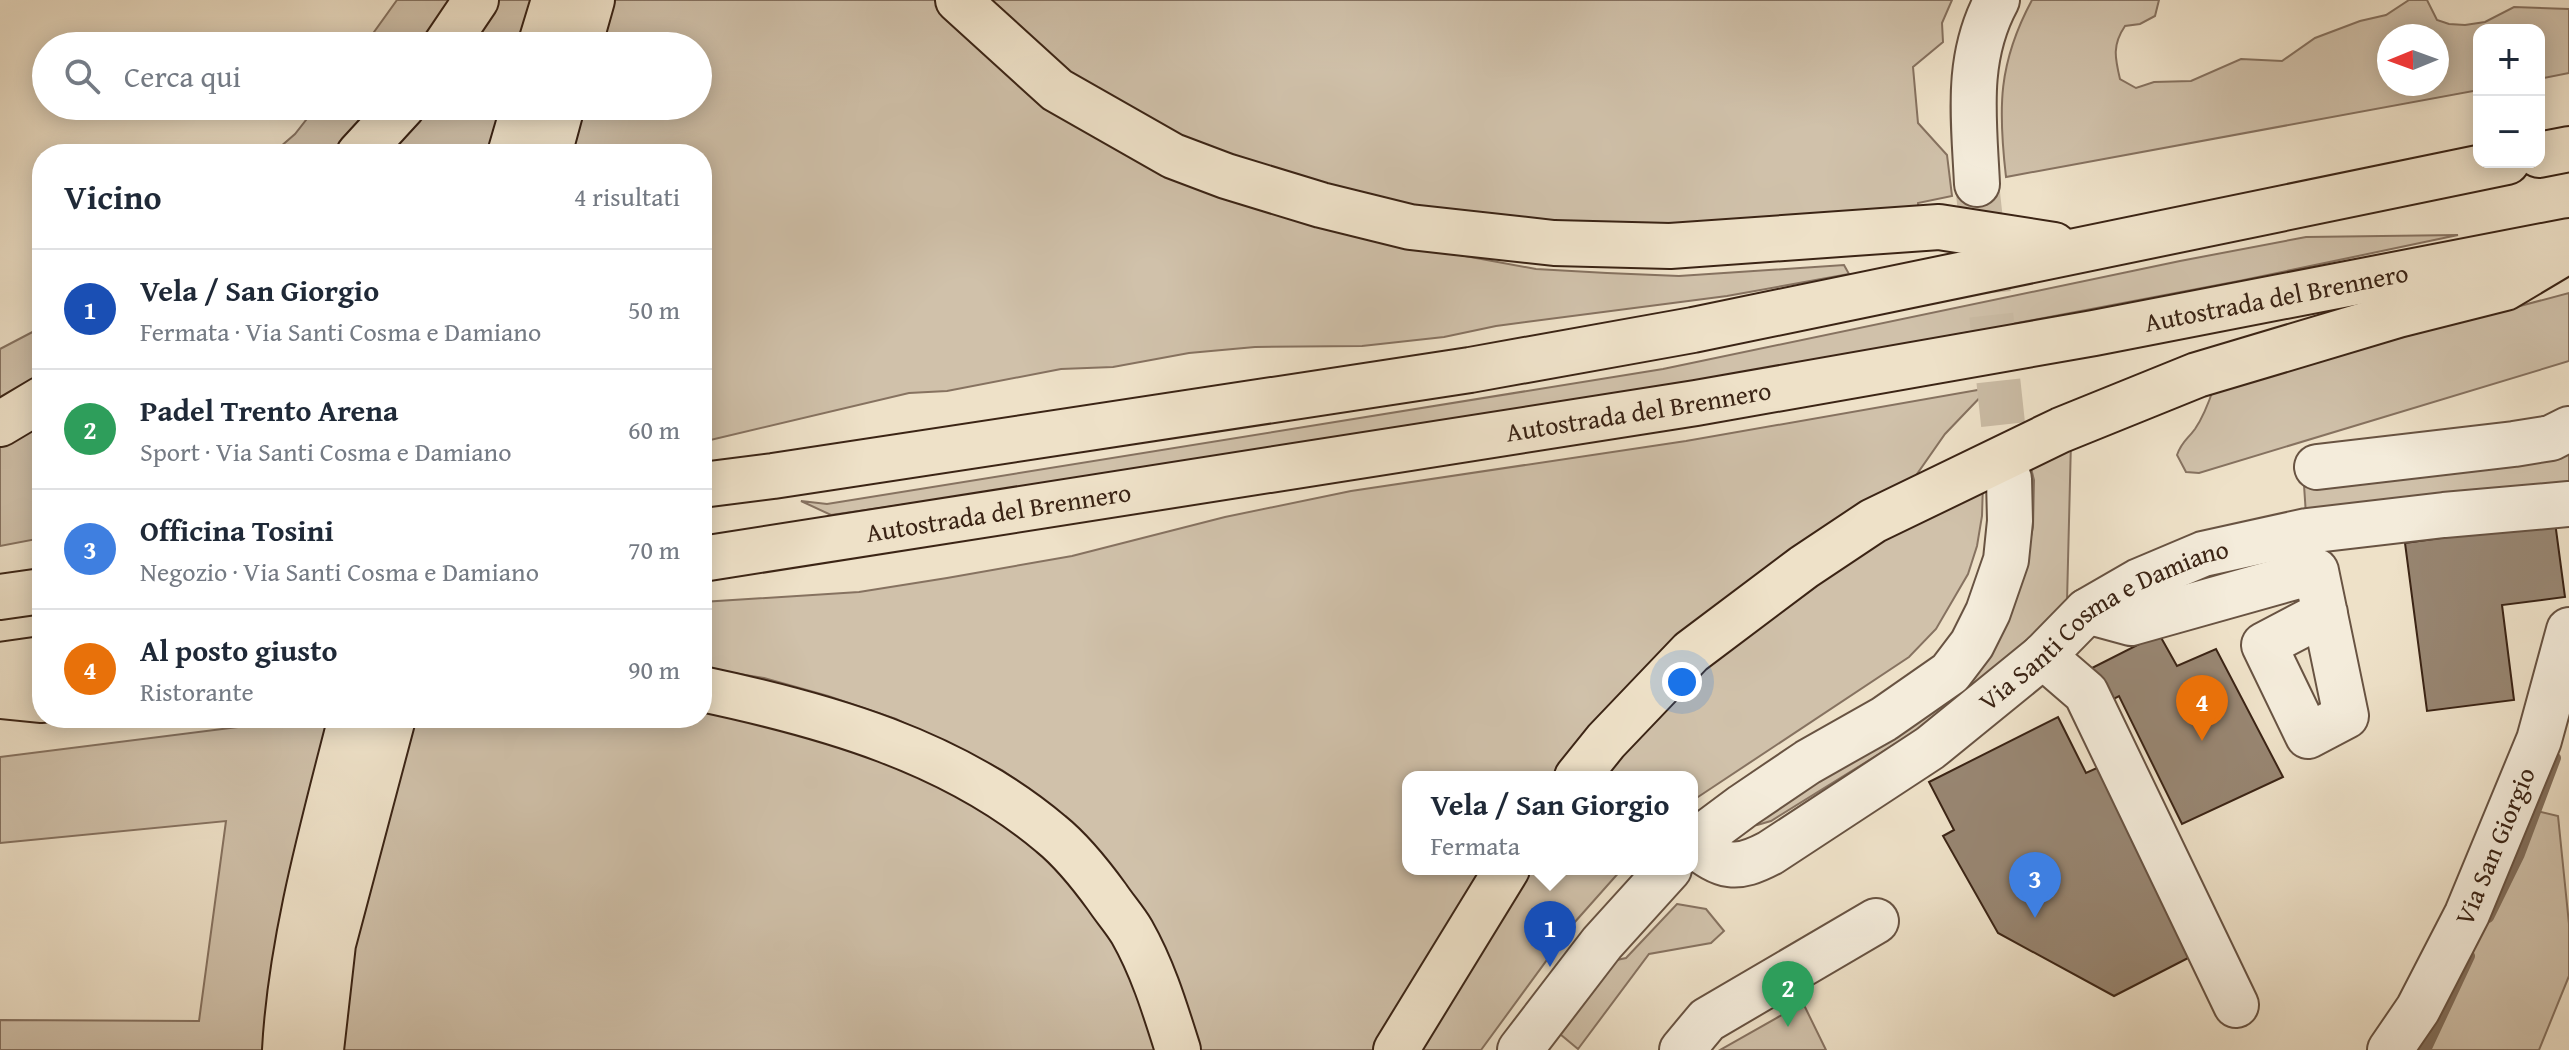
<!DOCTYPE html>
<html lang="it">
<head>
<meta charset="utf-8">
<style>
	body { margin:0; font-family:"Gentium Book Plus",serif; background:#f2f2f3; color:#1f2937 }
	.controls { position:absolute; right:24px; top:24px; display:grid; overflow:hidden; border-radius:16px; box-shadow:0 4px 20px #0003 }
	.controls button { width:72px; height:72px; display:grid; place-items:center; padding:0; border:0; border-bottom:2px solid #e0e1e3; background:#fff; color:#1f2937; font:40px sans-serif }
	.compass { position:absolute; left:2377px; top:24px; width:72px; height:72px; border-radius:50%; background:#fff; box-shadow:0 4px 20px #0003; rotate:269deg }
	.you { position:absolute; left:1682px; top:682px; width:28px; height:28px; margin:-20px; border:6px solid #fff; border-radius:50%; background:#1a73e8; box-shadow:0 0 0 12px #1a73e833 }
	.badge { display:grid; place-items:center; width:52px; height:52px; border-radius:50%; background:#b45309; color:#fff; font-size:26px; font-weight:700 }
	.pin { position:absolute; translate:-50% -66px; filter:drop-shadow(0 2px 4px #0008) }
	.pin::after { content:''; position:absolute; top:42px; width:28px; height:24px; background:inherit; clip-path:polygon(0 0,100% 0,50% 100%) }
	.popup { position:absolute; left:1402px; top:771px; width:296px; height:104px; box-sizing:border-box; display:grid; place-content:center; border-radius:16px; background:#fff; filter:drop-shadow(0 2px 6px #0005); font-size:26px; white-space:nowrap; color:#747a83 }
	.popup b { font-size:30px; color:#1f2937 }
	.popup::after { content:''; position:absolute; left:50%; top:100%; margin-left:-16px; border:16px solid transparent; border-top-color:#fff }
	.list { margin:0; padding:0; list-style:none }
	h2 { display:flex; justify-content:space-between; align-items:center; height:104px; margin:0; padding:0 32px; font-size:34px }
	h2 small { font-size:26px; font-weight:400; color:#747a83 }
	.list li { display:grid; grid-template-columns:52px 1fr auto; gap:24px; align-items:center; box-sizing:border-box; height:120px; padding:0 32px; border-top:2px solid #e0e1e3 }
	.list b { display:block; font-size:30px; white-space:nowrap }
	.list p { margin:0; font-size:26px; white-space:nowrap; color:#747a83 }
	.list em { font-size:26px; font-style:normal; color:#747a83 }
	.icon { flex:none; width:44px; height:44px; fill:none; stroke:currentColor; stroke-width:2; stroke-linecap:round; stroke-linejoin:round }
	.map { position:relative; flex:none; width:2569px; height:1050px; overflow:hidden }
	.search { position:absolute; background:#fff; box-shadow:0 4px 20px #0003; left:32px; top:32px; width:680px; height:88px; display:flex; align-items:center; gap:20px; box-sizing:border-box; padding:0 28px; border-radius:44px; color:#747a83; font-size:30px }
	.panel { position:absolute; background:#fff; box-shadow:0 4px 20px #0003; left:32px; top:144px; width:680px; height:584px; border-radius:32px }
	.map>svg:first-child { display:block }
	.green { fill:#d0c1aa; stroke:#867260; stroke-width:2; fill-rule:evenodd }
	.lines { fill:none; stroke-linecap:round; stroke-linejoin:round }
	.stream { stroke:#826f5c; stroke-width:12 }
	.building { fill:#988672; stroke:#3b2415; stroke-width:2 }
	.minor-tunnel { stroke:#cabba4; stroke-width:44; stroke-dasharray:44 22; stroke-linecap:butt }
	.minor-casing { stroke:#685342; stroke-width:48 }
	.highway-casing { stroke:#3b2415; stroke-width:48 }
	.minor { stroke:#f4ecdb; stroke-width:44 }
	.highway { stroke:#eee1c8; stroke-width:44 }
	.labels { text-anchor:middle; stroke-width:6; stroke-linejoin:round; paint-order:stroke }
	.street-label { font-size:26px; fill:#3b2415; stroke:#f4ecdb }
</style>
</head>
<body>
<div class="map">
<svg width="2569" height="1050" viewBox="0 0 2569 1050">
	<rect width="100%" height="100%" fill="#eee1c8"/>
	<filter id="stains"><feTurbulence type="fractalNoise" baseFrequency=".0025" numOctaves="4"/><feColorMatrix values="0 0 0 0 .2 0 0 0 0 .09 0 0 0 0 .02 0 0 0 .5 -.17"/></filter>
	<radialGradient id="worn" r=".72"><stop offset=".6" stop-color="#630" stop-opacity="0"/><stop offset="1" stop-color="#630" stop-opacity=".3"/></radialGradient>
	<path class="green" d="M397,0H460L430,46H364Z
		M489,0H532L519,46H461Z
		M609,0H935L993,59L1416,247L1536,269L1607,273L1679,276L1844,265L1849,274L1727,296L1496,326L1444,337L1362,346L1255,347L1189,353L1113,367L1061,369L947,391L909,393L702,442V154H566L580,106H698V46H596Z
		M983,0H1952L1942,23L1943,42L1913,67L1918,123L1947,155L1952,196L1918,203L1919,215L1534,232L1270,181L1093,92Z
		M2032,0H2159L2155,16L2140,24L2125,26C2112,45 2115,58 2120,79L2136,88L2154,82L2191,81L2241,59L2282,61L2315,38L2360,21L2386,15L2409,0H2427L2437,20L2449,24L2465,25L2485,22L2514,7L2569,9V73L2539,79V30H2479V90L2006,177C1998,108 1998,63 2032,0ZM2389,36H2437V84H2389Z
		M317,106H386L346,154H272L295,134Z
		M421,106H503L490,154H382Z
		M2458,235L2239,281L1759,372L1033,486L831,515L801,501L827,504L1663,369L2180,261L2306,237Z
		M2569,293V361L2199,473L2186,472L2177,455C2182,441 2187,440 2195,429C2204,416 2209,402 2214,387Z
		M42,327V393L0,417V349Z
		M1989,388L1945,434L1910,484L1576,744L1552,777H1408V869H1484L1376,1050H1193L1042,799L1002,770L896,719L828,696L764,678L702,668V602L859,592L947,578L1072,556L1225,517L1351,491L1686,441Z
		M42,418V538L0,546V443Z
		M2071,441L2067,602L2050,625L1955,707L1771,821L1757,825L1753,818L1910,718L2025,565L2033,527L2034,480L2029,460Z
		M2569,447V483L2306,515L2304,485L2372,479Z
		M1983,483L1982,516L1977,546L1968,574L1936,629L1909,657L1692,801V777H1598L1652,712L1804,584Z
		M702,709L744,717L914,770L1002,820L1038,849L1090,905L1135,969L1162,1050H335L363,888L416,718H702Z
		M309,718H340L274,1050H0V1020L199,1021L226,821L0,843V757Z
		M2529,809L2558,816L2569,924V976L2539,1050H2417Z
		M1530,869H1622L1574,923L1481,1050H1414L1447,993Z
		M1677,904L1706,909L1724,931L1711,943L1649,954L1578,1049L1560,1034L1612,961L1626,958Z
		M1803,1003L1826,1050H1720Z"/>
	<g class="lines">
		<path class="stream" d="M2488,917L2519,854L2555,758
			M2425,1050L2469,956"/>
	</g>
	<path class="building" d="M2555,522L2565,597L2502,605L2514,700L2427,711L2405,543Z
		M2159,634L2177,666L2216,649L2283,777L2182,824L2119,696L2104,704L2088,670Z
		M2058,717L2086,773L2099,767L2194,955L2114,996L1998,933L1943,836L1954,830L1929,782Z"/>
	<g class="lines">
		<path class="minor-tunnel" d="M1977,184L2009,479"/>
		<defs>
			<g id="minor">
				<path d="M1977,184C1974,119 1965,59 1997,0"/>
				<path d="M2317,467L2514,444L2551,438L2569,429"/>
				<path d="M2087,611L2131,623L2316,571L2346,716L2308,736L2264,645L2325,613"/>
				<path d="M2043,656L2086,693L2236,1005"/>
				<path d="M1692,844L1743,806L1808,762L1884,719L1950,673L1972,644L1988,612L2006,560L2010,521L2009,479"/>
				<path id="s1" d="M1693,844C1723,868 1736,871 1770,853L1930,748L2043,656L2087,611L2139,581L2203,554L2307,531L2444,515L2569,504"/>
				<path d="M1520,1050L1602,943L1669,869"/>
				<path d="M1682,1050L1707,1020L1876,921"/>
				<path id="s2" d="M2390,1050L2418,1009L2467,914L2539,740L2569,630"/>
			</g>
			<g id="highway">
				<path d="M958,0L1057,90L1173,156L1226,176L1321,205L1410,227L1554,243L1670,246L1939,227L2054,245"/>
				<path d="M445,46L476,0"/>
				<path d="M540,46L554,0"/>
				<path d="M579,46L592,0"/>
				<path d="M359,154L403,106"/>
				<path d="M510,154L524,106"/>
				<path d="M549,154L562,106"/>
				<path d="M2539,155L2569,149"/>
				<path d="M0,424L42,399"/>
				<path d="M702,485L773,476L1470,370L1693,330L2507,162"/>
				<path id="s3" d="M702,559L1696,403L2094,333L2569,241"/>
				<path d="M0,597L42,591"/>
				<path d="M0,665L42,659"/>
				<path d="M702,689C825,715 953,751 1051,834C1072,851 1091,875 1107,897C1115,909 1125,920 1132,932C1153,969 1165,1009 1178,1050"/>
				<path d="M0,696L42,700"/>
				<path d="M1577,777L1606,741L1691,652L1804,567L1873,521L2061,430L2197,375L2398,315L2505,288L2564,253"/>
				<path d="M285,1050C291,940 324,824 351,718"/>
				<path d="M321,1050L333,944L393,718"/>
				<path d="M1396,1050L1507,869"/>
			</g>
		</defs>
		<use href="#minor" class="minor-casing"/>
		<use href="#highway" class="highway-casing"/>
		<use href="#minor" class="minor"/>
		<use href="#highway" class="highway"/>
	</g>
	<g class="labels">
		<g class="street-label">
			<text dy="9" stroke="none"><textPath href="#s3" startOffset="1596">Autostrada del Brennero</textPath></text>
			<text dy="9" stroke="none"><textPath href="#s3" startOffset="948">Autostrada del Brennero</textPath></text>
			<text dy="9" stroke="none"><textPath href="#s3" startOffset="300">Autostrada del Brennero</textPath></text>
			<text dy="9" stroke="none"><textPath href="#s1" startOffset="492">Via Santi Cosma e Damiano</textPath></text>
			<text dy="9" stroke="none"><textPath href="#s2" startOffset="230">Via San Giorgio</textPath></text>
		</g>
	</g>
	<rect width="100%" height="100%" filter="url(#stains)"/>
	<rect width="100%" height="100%" fill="url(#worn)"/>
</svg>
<div class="controls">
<button>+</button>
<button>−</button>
</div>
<svg class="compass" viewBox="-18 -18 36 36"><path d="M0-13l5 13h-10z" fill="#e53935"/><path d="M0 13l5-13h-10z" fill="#747a83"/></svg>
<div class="you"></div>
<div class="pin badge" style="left:1550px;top:967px;background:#1a4fb4">1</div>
<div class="popup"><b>Vela / San Giorgio</b>Fermata</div>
<div class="pin badge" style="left:1788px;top:1027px;background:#2e9e5b">2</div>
<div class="pin badge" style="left:2035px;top:918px;background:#3f7fe0">3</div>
<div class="pin badge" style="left:2202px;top:741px;background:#e8710a">4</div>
<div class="search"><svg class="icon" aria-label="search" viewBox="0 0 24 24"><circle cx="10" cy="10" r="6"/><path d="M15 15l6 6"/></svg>Cerca qui</div>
<section class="panel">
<h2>Vicino<small>4 risultati</small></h2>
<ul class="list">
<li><span class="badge" style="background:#1a4fb4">1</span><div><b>Vela / San Giorgio</b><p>Fermata · Via Santi Cosma e Damiano</p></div><em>50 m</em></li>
<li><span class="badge" style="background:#2e9e5b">2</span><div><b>Padel Trento Arena</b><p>Sport · Via Santi Cosma e Damiano</p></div><em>60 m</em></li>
<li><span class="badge" style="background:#3f7fe0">3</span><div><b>Officina Tosini</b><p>Negozio · Via Santi Cosma e Damiano</p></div><em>70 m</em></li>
<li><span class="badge" style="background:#e8710a">4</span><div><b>Al posto giusto</b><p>Ristorante</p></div><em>90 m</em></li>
</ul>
</section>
</div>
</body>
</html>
